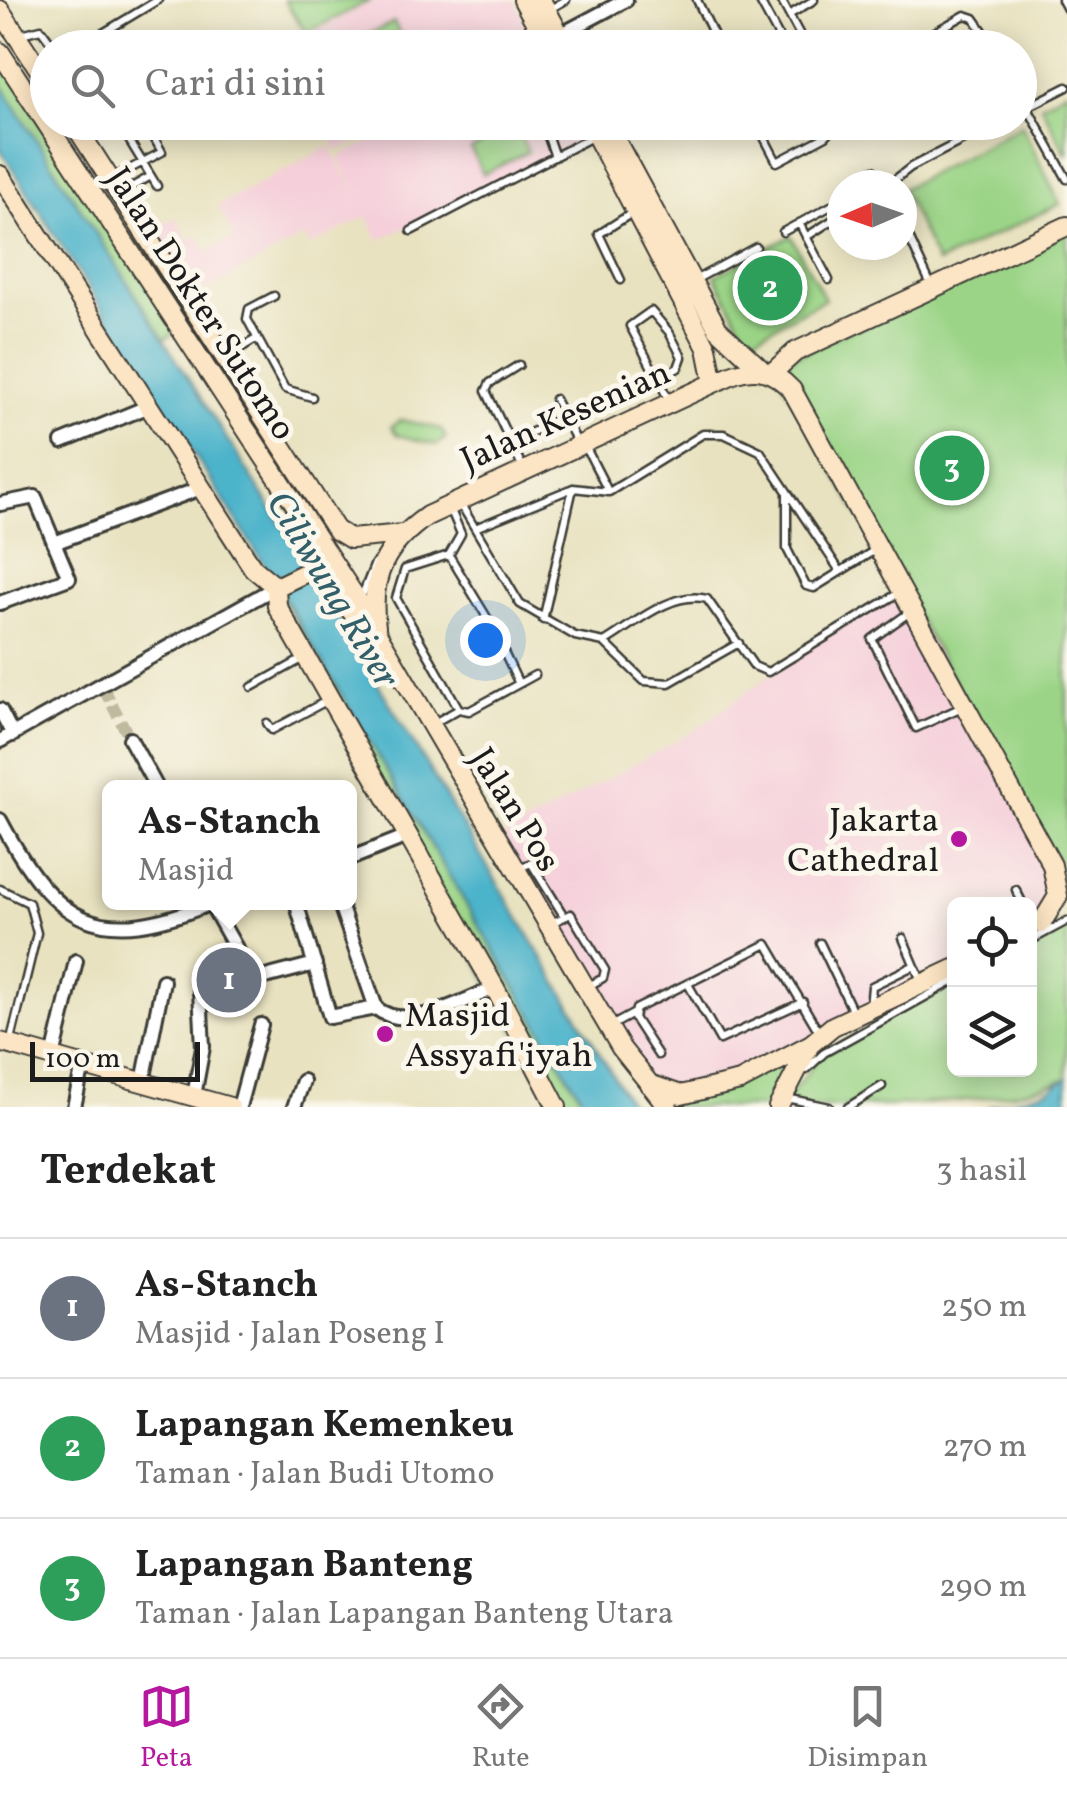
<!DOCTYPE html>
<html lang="id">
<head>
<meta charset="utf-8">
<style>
	body { margin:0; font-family:Vollkorn,serif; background:#f6f6f6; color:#222 }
	.controls { position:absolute; right:30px; bottom:30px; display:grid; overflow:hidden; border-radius:15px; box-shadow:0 5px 25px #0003 }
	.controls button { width:90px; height:90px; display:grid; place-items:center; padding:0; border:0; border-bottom:2px solid #e0e0e0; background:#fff; color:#222; font:50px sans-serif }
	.compass { position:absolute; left:827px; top:170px; width:90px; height:90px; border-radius:50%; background:#fff; box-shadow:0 5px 25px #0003; rotate:268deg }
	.scale { position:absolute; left:30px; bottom:25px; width:170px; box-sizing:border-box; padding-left:10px; border:5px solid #1c1c1c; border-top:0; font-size:28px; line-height:35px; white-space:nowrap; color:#1c1c1c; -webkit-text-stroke:8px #fbf7ec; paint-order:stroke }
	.you { position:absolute; left:485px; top:640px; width:35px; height:35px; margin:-25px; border:8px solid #fff; border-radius:50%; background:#1a73e8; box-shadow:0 0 0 15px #1a73e833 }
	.badge { display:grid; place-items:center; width:65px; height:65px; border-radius:50%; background:#b5179e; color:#fff; font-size:32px; font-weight:700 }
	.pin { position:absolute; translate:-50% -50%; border:5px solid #fff; box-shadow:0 2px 10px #0006 }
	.popup { position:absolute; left:102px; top:780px; width:255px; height:130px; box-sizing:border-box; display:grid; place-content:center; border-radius:15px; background:#fff; filter:drop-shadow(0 2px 8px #0005); font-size:32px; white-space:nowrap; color:#767676 }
	.popup b { font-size:38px; color:#222 }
	.popup::after { content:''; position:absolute; left:50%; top:100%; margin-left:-20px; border:20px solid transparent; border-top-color:#fff }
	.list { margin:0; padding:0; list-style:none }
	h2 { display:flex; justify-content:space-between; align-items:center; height:130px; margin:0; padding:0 40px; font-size:42px }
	h2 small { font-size:32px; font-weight:400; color:#767676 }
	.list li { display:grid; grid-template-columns:65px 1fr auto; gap:30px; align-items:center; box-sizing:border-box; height:140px; padding:0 40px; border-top:2px solid #e0e0e0 }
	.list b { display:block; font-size:38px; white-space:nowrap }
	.list p { margin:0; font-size:32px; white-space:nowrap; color:#767676 }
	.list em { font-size:32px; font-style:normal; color:#767676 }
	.icon { flex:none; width:55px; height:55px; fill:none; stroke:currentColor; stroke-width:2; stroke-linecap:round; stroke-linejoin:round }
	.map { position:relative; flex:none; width:1067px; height:1107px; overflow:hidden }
	.search { position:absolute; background:#fff; box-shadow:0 5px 25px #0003; left:30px; right:30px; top:30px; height:110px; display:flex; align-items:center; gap:25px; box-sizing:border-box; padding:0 35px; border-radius:55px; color:#767676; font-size:38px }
	.sheet { height:550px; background:#fff }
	nav { display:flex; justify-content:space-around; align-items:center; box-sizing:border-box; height:140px; border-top:2px solid #e0e0e0; background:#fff; font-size:28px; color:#767676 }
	nav a { display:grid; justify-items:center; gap:5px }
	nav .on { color:#b5179e }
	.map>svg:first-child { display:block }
	.built { fill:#f5cfda }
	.green { fill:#9bd487; stroke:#5c7852; stroke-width:2.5 }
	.water { fill:#4bb3ca; stroke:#346873; stroke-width:2.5 }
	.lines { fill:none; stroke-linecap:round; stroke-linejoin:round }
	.street-tunnel { stroke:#bfba9f; stroke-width:12; stroke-dasharray:12 6; stroke-linecap:butt }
	.lane-casing { stroke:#3b3a35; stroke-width:11 }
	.street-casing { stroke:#3b3a35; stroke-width:18 }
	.secondary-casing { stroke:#3b3a35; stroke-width:22 }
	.lane { stroke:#fff; stroke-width:6 }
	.street { stroke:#fff; stroke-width:12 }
	.secondary { stroke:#fce5c4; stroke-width:18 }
	.poi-dot { fill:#b5179e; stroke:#fbf7ec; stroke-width:4 }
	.labels { text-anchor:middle; stroke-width:10; stroke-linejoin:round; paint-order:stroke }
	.street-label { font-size:35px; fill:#1c1c1c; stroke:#fbf7ec }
	.poi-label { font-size:35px; fill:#1c1c1c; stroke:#fbf7ec; text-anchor:end }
	.water-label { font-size:38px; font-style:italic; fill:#31606a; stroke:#fbf7ec }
</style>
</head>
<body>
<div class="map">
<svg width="1067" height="1107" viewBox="0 0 1067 1107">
	<rect width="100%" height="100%" fill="#fbf7ec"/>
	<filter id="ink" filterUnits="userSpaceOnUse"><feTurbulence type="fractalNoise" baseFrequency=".01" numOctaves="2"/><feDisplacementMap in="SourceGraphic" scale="20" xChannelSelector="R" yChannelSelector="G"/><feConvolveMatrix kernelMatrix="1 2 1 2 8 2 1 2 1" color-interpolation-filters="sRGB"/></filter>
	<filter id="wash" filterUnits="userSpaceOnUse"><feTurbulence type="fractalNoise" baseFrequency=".0048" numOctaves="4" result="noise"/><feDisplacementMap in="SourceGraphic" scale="40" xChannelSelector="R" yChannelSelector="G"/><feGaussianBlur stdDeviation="2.25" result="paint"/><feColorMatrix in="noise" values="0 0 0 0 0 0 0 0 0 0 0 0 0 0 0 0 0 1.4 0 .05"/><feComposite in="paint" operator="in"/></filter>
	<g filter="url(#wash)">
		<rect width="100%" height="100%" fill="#e8e2c0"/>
		<path class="built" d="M375,0H514L538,47L297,48L294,42Z
			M332,123V122L394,123L338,151L325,126Z
			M405,123H571L581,141L379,240L367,216L310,246L304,236L191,299L152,230L176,217L188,240L198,235L207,252L234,237L218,206L330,146L356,196L339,157Z
			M904,590L1057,878L1041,924L1030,929V904H954V969L698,1093L649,1084L497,840L691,733L810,646Z"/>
		<path class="green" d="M284,0H371L306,33Z
			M394,22L406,47H351L349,44Z
			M0,52L181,329L164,339L0,83Z
			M1067,90V155L1041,105Z
			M1022,125L1060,204L937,263L902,189Z
			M516,127L528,152L483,174L471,149Z
			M1067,226V865L1053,854L780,377L785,361Z
			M791,236L825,299L749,340L715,276Z
			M401,420L441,429L446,438L436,445L397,435L391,427Z
			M276,587L287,603L584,1103L555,1107Z
			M1067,921V1078C993,1107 867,1107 781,1107L820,1056L954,981V1070H1030V941Z
			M811,1044L778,1107H668L679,1094L697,1093Z"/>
		<path class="water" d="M0,83L291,539L632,1107H587L265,566L0,149Z
			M1067,1078V1107H988L1048,1090Z"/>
	</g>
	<g filter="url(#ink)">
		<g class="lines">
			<path class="street-tunnel" d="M104,689L130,739"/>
			<defs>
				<path id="lane" d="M697,0L720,48
					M759,0L785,48
					M781,0L807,48
					M1062,0L1067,9
					M550,9L566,0
					M789,15L814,0
					M21,34L41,29L55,48
					M78,48L158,0
					M906,48L965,15L974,18L995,48
					M1020,94L1067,179
					M1020,111L1067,87
					M118,122L157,186
					M756,122L777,162L826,136L838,122
					M849,122L850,126
					M122,130L135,122
					M555,157L548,137L568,122
					M113,178L162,152L145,122
					M871,185L880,180L874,170
					M888,185L911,167L998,122
					M121,193L151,176
					M902,222L932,287
					M799,223L829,280
					M411,231L594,136
					M783,232L842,200
					M806,237L842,214
					M621,280L599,234L635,211
					M695,280L756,247
					M274,296L249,309L247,319L285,389L312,397
					M227,356L256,339
					M519,365L490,383L486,391L523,468
					M658,379L678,368L682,357L669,332L651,311L630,326L670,402
					M555,399L578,444
					M510,443L563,417
					M584,444L608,491
					M787,493V549L806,586L814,588L875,550
					M460,503L520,604L575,636L604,642L644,681L669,683L739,643
					M450,508L461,534L449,555L488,619L518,682
					M475,528L573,488L609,492L703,434H724L760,451L840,571
					M449,555L405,569L396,598L459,709L469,711L535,675
					M361,598L375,563
					M910,612L872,639L916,728L962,707
					M543,620L573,488
					M604,642C633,625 671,590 707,599L754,666L768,672L902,591
					M252,687L306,657
					M267,723L272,730L330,699
					M434,723L459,709
					M517,869L531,863L564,916
					M0,889L29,903L37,933L10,1044
					M1016,890L1023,904
					M1030,918L1034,927
					M549,924L571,914L605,970L603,978L587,987
					M903,938L922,983
					M1030,941L1067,921
					M820,943L854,1014
					M688,984L720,1040L803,1002
					M870,1008L872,986L913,966
					M609,1027L633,1014
					M658,1055L634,1018L636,1009L767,944L819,1032
					M806,1070L824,1053L954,981
					M786,1098L829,1107
					M848,1107L882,1086"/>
				<path id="street" d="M560,35L626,0
					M62,442L147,407
					M0,504L35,497L69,578L0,603
					M54,543L201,488
					M0,710L13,735
					M130,739L157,788
					M0,741L276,587
					M0,820C56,926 99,950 214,902
					M349,859L410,835
					M296,902L330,1017L376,1008
					M339,902L376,1008
					M211,904L254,980L255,992
					M254,980L315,964
					M376,1008C407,1034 463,1000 495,988
					M53,1057L76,961
					M143,1082L163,981
					M194,1096L203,1047L200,991
					M74,1107L83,1065
					M239,1107L261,1025
					M294,1107L303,1081"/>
				<path id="secondary" d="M523,0L549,48
					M541,0L567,48
					M0,10L48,83
					M0,52L360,604L621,1048L668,1107
					M73,122L336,530L351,539L402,534
					M589,122L707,348L714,383
					M606,122L718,329L761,369
					M0,175L253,568L276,587
					M773,372L795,352L1067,226
					M276,587L277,606L495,988L557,1107
					M276,587L317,567L365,629
					M376,627C369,575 386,545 427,516L731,375C757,365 773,370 792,390L1052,865L1058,896L1041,924
					M0,1042L230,1107
					M649,1084L681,1095L740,1081L811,1044L833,1026L954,969
					M778,1107L808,1049"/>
			</defs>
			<use href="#lane" class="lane-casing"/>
			<use href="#street" class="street-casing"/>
			<use href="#secondary" class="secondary-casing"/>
			<use href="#lane" class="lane"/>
			<use href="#street" class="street"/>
			<use href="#secondary" class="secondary"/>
		</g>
	</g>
	<g class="poi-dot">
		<circle cx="959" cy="839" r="10"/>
		<circle cx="385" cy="1034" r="10"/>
	</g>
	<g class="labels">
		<g class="street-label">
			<text transform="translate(202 303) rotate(57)" y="12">Jalan Dokter Sutomo</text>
			<text transform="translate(565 415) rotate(-24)" y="12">Jalan Kesenian</text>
			<text transform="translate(516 809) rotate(58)" y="12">Jalan Pos</text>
		</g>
		<g class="poi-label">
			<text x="939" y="831">Jakarta<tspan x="939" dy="40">Cathedral</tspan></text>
			<text x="405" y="1026" text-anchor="start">Masjid<tspan x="405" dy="40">Assyafi'iyah</tspan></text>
		</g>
		<g class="water-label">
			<text transform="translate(334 589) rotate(59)" y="13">Ciliwung River</text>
		</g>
	</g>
</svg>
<div class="controls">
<button><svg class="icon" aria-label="locate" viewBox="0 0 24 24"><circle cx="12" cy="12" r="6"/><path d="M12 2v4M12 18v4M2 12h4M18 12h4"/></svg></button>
<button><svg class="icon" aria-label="layers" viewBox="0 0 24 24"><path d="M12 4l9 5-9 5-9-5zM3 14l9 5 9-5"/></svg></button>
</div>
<svg class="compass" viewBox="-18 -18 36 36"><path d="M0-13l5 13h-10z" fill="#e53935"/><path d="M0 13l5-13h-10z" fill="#767676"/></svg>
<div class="scale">100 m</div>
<div class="you"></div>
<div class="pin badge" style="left:229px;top:980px;background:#6b7280">1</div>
<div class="popup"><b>As-Stanch</b>Masjid</div>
<div class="pin badge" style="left:770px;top:288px;background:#2e9e5b">2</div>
<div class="pin badge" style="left:952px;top:468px;background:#2e9e5b">3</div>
<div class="search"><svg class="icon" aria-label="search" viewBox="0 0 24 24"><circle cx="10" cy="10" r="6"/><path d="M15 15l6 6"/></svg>Cari di sini</div>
</div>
<section class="sheet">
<h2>Terdekat<small>3 hasil</small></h2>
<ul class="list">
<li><span class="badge" style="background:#6b7280">1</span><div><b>As-Stanch</b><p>Masjid · Jalan Poseng I</p></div><em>250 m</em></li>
<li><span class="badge" style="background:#2e9e5b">2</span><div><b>Lapangan Kemenkeu</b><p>Taman · Jalan Budi Utomo</p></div><em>270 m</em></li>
<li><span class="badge" style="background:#2e9e5b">3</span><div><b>Lapangan Banteng</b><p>Taman · Jalan Lapangan Banteng Utara</p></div><em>290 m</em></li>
</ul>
</section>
<nav>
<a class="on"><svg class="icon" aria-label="map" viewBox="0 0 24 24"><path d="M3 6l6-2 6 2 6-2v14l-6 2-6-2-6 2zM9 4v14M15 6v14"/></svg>Peta</a>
<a><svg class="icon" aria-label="directions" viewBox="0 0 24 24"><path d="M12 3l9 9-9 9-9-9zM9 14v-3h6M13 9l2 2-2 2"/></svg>Rute</a>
<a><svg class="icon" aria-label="saved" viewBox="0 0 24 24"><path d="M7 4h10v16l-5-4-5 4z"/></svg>Disimpan</a>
</nav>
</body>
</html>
